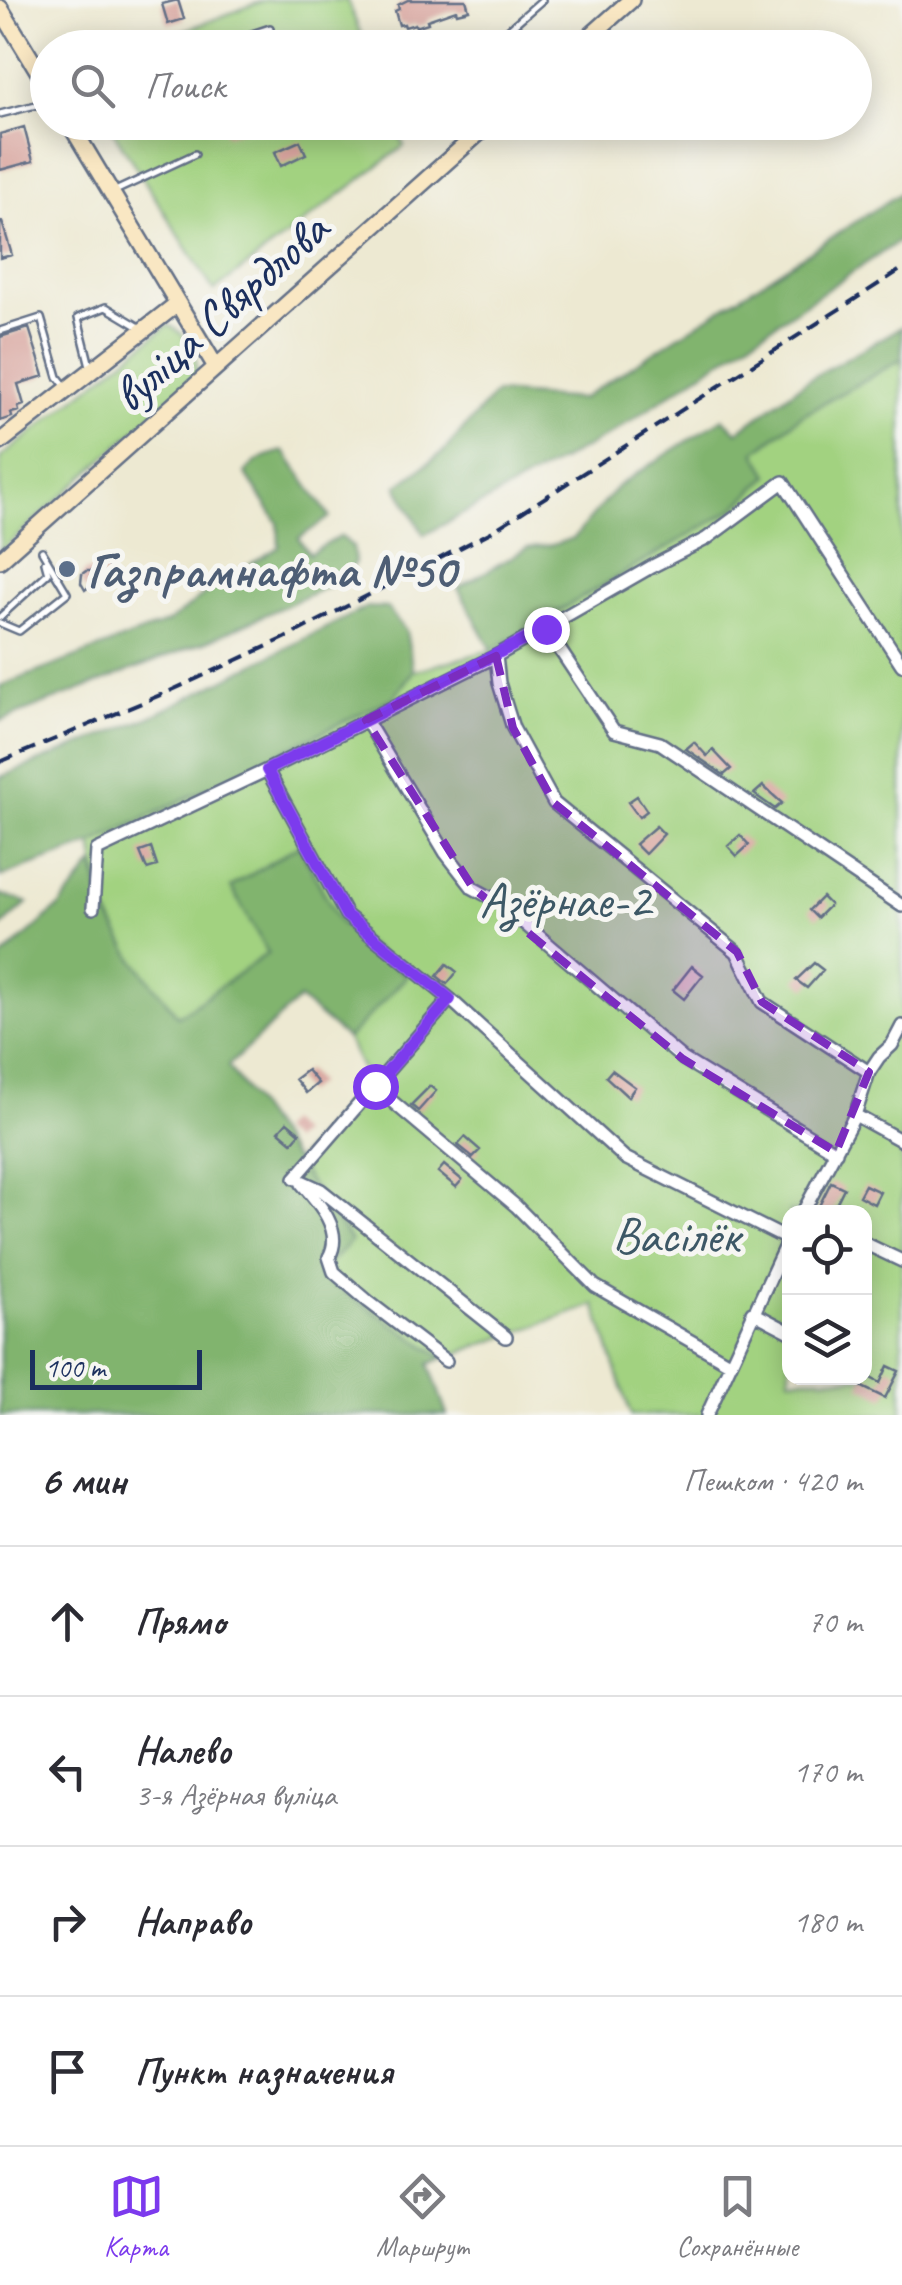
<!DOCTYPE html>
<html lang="ru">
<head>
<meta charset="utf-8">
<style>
	body { margin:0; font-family:Caveat,sans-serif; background:#f7f7f7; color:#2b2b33 }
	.controls { position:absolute; right:30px; bottom:30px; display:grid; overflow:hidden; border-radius:20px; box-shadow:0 5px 25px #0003 }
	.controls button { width:90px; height:90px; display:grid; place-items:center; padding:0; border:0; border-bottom:2px solid #e1e1e2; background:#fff; color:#2b2b33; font:50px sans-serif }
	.scale { position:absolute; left:30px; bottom:25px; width:172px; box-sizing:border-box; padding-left:10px; border:5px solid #1b2f5e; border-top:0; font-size:28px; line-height:35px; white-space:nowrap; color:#1b2f5e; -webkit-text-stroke:8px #f6f6f2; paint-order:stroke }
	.stop { position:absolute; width:30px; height:30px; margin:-22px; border:8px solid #7c3aed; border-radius:50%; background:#fff }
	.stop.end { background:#7c3aed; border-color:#fff; box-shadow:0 2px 10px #0008 }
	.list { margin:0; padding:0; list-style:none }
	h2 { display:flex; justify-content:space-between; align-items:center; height:130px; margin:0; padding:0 40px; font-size:42px }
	h2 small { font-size:32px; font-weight:400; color:#7c7c81 }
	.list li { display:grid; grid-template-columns:65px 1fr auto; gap:30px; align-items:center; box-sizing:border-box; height:150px; padding:0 40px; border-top:2px solid #e1e1e2 }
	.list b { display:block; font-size:38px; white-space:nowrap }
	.list p { margin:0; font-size:32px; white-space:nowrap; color:#7c7c81 }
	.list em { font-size:32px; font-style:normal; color:#7c7c81 }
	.icon { flex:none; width:55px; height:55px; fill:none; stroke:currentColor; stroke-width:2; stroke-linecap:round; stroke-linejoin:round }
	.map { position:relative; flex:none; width:902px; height:1415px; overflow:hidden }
	.search { position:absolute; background:#fff; box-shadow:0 5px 25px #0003; left:30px; right:30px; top:30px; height:110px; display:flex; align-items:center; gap:25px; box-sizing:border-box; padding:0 35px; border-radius:55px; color:#7c7c81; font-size:38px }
	.sheet { height:730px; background:#fff }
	nav { display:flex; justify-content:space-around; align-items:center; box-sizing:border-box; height:140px; border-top:2px solid #e1e1e2; background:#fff; font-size:28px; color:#7c7c81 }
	nav a { display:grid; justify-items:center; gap:5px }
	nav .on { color:#7c3aed }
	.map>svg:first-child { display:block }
	.green { fill:#a2d280; stroke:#5e806f; stroke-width:2.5; fill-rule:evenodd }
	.forest { fill:#81b46e; stroke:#4e7266; stroke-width:2.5 }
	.building { fill:#d8a49e }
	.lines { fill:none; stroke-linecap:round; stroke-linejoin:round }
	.lane-casing { stroke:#647087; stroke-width:10 }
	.street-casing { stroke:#647087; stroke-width:16 }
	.secondary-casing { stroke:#647087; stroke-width:20 }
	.lane { stroke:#fff; stroke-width:5 }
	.street { stroke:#fff; stroke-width:11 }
	.secondary { stroke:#f9e7c3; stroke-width:15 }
	.rail { stroke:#1b2f5e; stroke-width:4; stroke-dasharray:15 8; stroke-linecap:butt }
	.route { stroke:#7c3aed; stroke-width:12 }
	.marked { fill:#7b2cbf; fill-opacity:0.2; stroke:#7b2cbf; stroke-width:8; stroke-dasharray:20 12; stroke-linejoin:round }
	.service-dot { fill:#5c6f8a; stroke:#f6f6f2; stroke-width:4 }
	.labels { text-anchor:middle; stroke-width:10; stroke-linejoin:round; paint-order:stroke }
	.street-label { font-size:50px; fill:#1b2f5e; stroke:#f6f6f2 }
	.service-label { font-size:50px; font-weight:bold; fill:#4e5e75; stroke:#f6f6f2; text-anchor:start }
	.park-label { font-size:50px; fill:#3d5866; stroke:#f6f6f2 }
</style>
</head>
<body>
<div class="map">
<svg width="902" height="1415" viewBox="0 0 902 1415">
	<rect width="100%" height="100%" fill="#f6f6f2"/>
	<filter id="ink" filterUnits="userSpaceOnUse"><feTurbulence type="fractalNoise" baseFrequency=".01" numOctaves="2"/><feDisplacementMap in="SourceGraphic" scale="20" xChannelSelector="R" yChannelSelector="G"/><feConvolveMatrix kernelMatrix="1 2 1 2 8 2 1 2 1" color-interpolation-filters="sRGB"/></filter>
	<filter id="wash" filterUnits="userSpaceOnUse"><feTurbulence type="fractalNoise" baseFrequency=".0048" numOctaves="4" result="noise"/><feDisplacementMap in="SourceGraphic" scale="40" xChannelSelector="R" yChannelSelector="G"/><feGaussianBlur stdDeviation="2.25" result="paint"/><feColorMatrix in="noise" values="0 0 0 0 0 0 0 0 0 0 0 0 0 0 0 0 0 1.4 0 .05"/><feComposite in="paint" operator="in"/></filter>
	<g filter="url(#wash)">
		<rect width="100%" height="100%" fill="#ede9d2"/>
		<path class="green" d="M265,0H347L366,47L139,48Z
			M108,123H395L404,146L214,291Z
			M168,325C187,333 202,357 195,377L0,552V458Z
			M902,359V1415H631L595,1305L444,1358L318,1275L350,1241L294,1163L367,1080L347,1039L407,976L339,922L299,845L269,953L178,1017L134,960L103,906L92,844L394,697L413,671L492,650L735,508L749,492L755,452L802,415ZM790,1212H864V1378H790Z"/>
		<path class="forest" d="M902,192V239L612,433L424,535L397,486L442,453L496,393L581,399Z
			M902,327V359L802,415L755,452L769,475L735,508L492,650L458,588L527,548L552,545L574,538L618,486L723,418L737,432L806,381Z
			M284,451L330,517L299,538L309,554L341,536L353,547L355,562L347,574L333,584L212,639L0,721V686L169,622L219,583L279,547L278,523L245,473C256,459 267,455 284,451Z
			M367,607L387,608L406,631L413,671L394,697L92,844L0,877V777L148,718Z
			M299,845L339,922L407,976L347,1039L299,999L228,1066L351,1241L319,1275L444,1358L429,1364L447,1415H0V959L60,906L94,864L103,906L134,960L178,1016L268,953L231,887Z
			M0,894L28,903L0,928Z"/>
		<g id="blocks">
			<path class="building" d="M178,0L184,19L168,24L162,4Z
				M408,0H466L469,10L457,13L456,10L427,20L428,23L416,27L415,24L405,27L404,24L399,25L395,11L399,9L398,5Z
				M222,122H259V124L226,135Z
				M24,127L33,161L0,170V134Z
				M300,141L306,154L281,166L275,152Z
				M0,222H2L12,255L0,258Z
				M29,328L44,376L18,384L24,405L18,407L19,411L11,413L12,417L0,421V337Z
				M105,563L111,570L85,590L81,583L82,574L86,571H96Z
				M694,742L707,756L713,750L731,769L724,775L686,749Z
				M763,786L782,803L775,809L754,794Z
				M637,796L647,811L639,817L628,802Z
				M656,826L664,834L645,854L635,844Z
				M740,835L749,845L737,856L728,846Z
				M151,848L157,866L147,869L140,852Z
				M822,897L830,905L817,918L809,910Z
				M814,963L823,970L807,988L796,980Z
				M447,964L457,972L447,984L437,976Z
				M692,966L703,975L684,999L673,990Z
				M307,1070L318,1083L306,1093L295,1079Z
				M612,1070L635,1087L628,1097L606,1077Z
				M430,1086L436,1091L418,1111L411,1105Z
				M287,1122L300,1133L292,1142L279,1131Z
				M465,1137L480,1150L473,1157L458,1145Z
				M444,1165L462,1180L456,1187L438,1172Z
				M831,1182L844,1188L832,1212H816Z
				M865,1185L880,1192L874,1204L859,1196Z
				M888,1366L899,1371L885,1398L860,1386L865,1375L880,1383Z"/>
		</g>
	</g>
	<g filter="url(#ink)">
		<use href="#blocks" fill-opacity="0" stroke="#647087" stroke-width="2.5"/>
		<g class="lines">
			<defs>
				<path id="lane" d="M210,48L270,28
					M487,48L542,0
					M0,114L48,102
					M400,123L401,122
					M113,192L195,154
					M0,331L41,318L58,377L66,387
					M90,366L78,318L106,307L141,328
					M0,617L48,573L45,562
					M0,623L19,631L67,593L42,551"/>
				<path id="street" d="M546,629L614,731L660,743L902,906
					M496,656L499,683L513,728L554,803L737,952L762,1002L869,1072
					M366,720L445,852L473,888L499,902L683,1059L836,1152
					M267,770L346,915L450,999L625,1158L787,1239
					M93,908L97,850L267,770L496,656L651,567L706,539L783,482L902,665
					M375,1087L516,1206L595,1286L729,1363
					M855,1115L902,1141
					M295,1178L321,1190L506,1337
					M295,1178L450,999
					M302,1184C319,1203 344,1231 329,1257L334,1272L369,1302L446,1361
					M803,1212L855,1115L869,1072L879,1057L892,1045L902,1026
					M864,1243L902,1261
					M752,1312L790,1332
					M707,1415L790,1235"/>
				<path id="secondary" d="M0,8L48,87
					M577,48L631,0
					M69,122L216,367
					M0,442L177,304
					M0,560L491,122"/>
			</defs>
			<use href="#lane" class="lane-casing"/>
			<use href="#street" class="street-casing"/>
			<use href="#secondary" class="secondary-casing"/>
			<use href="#lane" class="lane"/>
			<use href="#street" class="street"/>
			<use href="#secondary" class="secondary"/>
			<path class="rail" d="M0,762L170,691L285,638L491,532L902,269"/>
		</g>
	</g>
	<g class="lines" filter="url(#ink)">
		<path class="route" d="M375,1086L450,999L346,915L267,770L546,629"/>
	</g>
	<path class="marked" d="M496,656L513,728L554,803L737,952L762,1002L869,1072L836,1152L683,1059L473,888L366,720Z"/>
	<circle class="service-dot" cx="67" cy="569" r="10"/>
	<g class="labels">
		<g class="street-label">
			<text transform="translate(219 311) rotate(-42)" y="18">вуліца Свярдлова</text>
		</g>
		<g class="service-label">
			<text x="87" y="587">Газпрамнафта №50</text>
		</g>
		<g class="park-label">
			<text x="565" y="917">Азёрнае-2</text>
			<text x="676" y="1252">Васілёк</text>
		</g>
	</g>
</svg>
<div class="controls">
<button><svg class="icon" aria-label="locate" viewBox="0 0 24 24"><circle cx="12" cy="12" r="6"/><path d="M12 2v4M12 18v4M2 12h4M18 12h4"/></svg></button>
<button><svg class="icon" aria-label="layers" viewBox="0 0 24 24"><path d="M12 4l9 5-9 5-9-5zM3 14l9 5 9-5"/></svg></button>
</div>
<div class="scale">100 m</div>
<div class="stop" style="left:375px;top:1086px"></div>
<div class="stop end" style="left:546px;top:629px"></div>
<div class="search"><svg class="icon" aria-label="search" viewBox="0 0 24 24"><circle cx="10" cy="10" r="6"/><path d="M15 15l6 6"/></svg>Поиск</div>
</div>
<section class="sheet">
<h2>6 мин<small>Пешком · 420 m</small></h2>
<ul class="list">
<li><svg class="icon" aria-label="ahead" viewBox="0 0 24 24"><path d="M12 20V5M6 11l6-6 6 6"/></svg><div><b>Прямо</b></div><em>70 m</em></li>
<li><svg class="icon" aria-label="left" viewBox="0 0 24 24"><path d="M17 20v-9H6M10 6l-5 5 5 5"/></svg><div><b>Налево</b><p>3-я Азёрная вуліца</p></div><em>170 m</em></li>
<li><svg class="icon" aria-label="right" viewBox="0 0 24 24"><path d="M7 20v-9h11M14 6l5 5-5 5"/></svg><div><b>Направо</b></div><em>180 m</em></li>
<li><svg class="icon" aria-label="arrive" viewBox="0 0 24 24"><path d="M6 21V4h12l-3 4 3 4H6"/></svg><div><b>Пункт назначения</b></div></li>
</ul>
</section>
<nav>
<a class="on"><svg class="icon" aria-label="map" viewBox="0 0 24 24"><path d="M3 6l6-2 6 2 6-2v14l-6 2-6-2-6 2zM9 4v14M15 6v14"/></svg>Карта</a>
<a><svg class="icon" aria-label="directions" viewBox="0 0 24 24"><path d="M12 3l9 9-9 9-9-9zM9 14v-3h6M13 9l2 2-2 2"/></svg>Маршрут</a>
<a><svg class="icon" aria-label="saved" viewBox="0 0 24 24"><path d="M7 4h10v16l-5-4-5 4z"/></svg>Сохранённые</a>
</nav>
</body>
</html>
